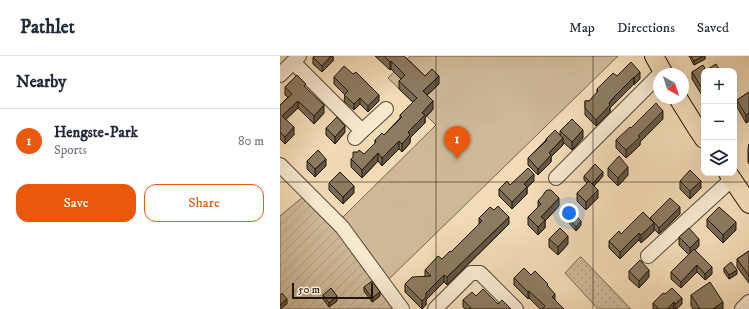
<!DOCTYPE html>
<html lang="en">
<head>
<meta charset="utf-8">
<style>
	body { margin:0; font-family:"IM FELL DW Pica",serif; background:#f2f2f3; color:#1f2937 }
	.controls { position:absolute; right:12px; top:12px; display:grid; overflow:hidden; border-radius:8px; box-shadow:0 4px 16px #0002 }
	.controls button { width:36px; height:36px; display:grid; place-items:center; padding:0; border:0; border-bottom:1px solid #e0e1e3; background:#fff; color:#1f2937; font:20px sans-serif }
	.compass { position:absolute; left:373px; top:12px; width:36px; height:36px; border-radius:50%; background:#fff; box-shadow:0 4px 16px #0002; rotate:141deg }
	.scale { position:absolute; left:12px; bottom:10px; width:81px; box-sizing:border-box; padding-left:4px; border:2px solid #1f1408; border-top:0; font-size:11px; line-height:14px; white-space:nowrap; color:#1f1408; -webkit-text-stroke:3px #f7e8d0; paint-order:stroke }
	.you { position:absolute; left:289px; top:157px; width:14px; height:14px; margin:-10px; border:3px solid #fff; border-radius:50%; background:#1a73e8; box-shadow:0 0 0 6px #1a73e833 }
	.badge { display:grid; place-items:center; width:26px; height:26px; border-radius:50%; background:#ea580c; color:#fff; font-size:13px; font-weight:700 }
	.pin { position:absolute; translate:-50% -33px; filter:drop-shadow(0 1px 2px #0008) }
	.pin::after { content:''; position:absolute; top:21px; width:14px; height:12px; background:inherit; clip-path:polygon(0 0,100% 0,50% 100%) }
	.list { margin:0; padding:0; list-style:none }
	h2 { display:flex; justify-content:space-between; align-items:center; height:52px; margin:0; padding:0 16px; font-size:17px }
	h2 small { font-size:13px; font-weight:400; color:#747a83 }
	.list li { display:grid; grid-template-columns:26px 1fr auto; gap:12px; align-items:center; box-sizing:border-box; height:64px; padding:0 16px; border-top:1px solid #e0e1e3 }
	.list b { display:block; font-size:15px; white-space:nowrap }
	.list p { margin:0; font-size:13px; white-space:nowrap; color:#747a83 }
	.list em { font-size:13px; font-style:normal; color:#747a83 }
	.actions { display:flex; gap:8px; padding:12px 16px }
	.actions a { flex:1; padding:9px 0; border:1px solid #ea580c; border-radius:12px; text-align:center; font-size:14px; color:#ea580c }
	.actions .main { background:#ea580c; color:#fff }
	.icon { flex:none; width:22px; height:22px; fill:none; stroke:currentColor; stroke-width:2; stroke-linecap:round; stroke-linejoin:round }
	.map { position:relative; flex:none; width:469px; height:253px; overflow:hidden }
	header { display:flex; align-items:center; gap:24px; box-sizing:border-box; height:56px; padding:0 20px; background:#fff; border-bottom:1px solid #e0e1e3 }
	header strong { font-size:19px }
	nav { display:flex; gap:22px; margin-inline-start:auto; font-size:14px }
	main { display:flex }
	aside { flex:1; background:#fff }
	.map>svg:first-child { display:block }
	.grass { fill:#cfb998; stroke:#776650 }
	.park { fill:url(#park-dots); stroke:#776650 }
	.garden { fill:url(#garden-furrows); stroke:#776650 }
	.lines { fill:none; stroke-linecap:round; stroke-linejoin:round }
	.minor-casing { stroke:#544634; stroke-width:16 }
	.major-casing { stroke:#1f1408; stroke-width:20 }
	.minor { stroke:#f7e8d0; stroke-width:14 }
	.major { stroke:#f3dbb6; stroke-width:18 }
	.wall { fill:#796a54; stroke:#1f1408 }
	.shaded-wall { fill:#635645; stroke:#1f1408 }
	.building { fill:#8d7b62; stroke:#1f1408 }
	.grid { fill:none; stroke:#1f1408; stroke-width:1; stroke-opacity:0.55 }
</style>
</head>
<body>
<header>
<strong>Pathlet</strong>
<nav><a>Map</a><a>Directions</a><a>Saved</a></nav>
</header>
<main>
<aside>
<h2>Nearby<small></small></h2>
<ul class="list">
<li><span class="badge">1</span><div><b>Hengste-Park</b><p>Sports</p></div><em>80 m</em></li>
</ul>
<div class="actions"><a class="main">Save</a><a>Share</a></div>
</aside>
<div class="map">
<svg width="469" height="253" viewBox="0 0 469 253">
	<defs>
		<pattern id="park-dots" width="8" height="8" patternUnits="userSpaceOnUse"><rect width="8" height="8" fill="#cfb998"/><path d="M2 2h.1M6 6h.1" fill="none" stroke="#b19e82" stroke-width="1.8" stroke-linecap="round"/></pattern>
		<pattern id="garden-furrows" width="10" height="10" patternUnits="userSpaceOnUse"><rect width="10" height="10" fill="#cfb998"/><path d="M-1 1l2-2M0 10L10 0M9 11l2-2" fill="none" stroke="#b19e82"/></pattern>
	</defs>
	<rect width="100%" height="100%" fill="#f3dbb6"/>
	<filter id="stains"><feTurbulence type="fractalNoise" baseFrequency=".005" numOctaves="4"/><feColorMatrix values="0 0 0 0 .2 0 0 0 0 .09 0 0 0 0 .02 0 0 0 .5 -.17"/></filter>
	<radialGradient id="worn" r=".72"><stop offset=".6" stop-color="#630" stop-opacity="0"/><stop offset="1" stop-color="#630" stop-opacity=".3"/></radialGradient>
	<path class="grass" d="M130,0H338L108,224L61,163L156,69L108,22Z"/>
	<path class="park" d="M300,201H301L351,253H318L285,217Z"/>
	<path class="garden" d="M24,140L53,171L75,199L114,253H0V160Z"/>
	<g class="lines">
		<defs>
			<path id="minor" d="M13,6L82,75L75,82
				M0,19L19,0
				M82,75L106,53
				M0,109L62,171L122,253
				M276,122L379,19
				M368,200L452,123
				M155,253L191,217H200L236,253
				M462,253L469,246"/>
			<path id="major" d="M374,0L384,18
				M398,42L416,71L424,83
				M448,117L469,148"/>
		</defs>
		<use href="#minor" class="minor-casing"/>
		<use href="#major" class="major-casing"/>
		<use href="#minor" class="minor"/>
		<use href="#major" class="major"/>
	</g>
	<path class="wall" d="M53,0V5L42,16L33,8V1Z
		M95,0H124L145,20L159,28L147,39L153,53L145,62V67L130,82V87L122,96L119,93L102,110L98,105L82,122L71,111V103L84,98L95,88V84L104,79L120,62V59L133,46L119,33V25L121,23L111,13L110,14Z
		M409,0H425V3L414,9Z
		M351,6L360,23L354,29V28L330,52V56L316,70L305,59V45H309L317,37V33L337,20Z
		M426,14L423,41L412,23V16Z
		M54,21L99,45L88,56L80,48L74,54L64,45L65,39L54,28Z
		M5,31L26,32L44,57L34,68L18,52L6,63L14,79L5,88L0,83V49L8,41L5,39Z
		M469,36V65L466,67L457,51V44Z
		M383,63L360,86V89L346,102L336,92V84L351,72Z
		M46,72L65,76L55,88L46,79Z
		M280,75L303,82L292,94L283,86V89L271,101V106L258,119L248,109V102L266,84V83L280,79Z
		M469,88V108L468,106V93Z
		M27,105L46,110L35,121L27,113Z
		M328,112L348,119L338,130L328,120Z
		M304,120H323L314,130L318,142L306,154L297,145V137L307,127L304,124Z
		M254,125L247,132V138L232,153L219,140V133L230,129Z
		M400,125L421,132L410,143L400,133Z
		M49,127L74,137L63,148L49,134Z
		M258,145L279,150L265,165V172L258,179L248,169V161L258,151Z
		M400,158L379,178L374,173V175L361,187L359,184L340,203L329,192V185L341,178L370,164V162Z
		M199,162L229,168L167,229L164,226L146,244V249L142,253L125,236V228L145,220V214L162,203L171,196L199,168Z
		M289,163L301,169L296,175L289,167Z
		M427,163L456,174L443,187L427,171Z
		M399,181L419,190L415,194L432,218L425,224L417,216L401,232L391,223V216L409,199L399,189Z
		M269,183L288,188L278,199L269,191Z
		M469,195V227L457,211V203Z
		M444,212L457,218L449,223L444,216Z
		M349,215L369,221L359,232L349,223Z
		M251,219L268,230L275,244L284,253H260L249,242L248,243L234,229V222Z
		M84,231L100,240L92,246L84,235Z
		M385,238L402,248L397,253H373V247Z
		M43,239L57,245L49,251L43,243Z
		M411,239L443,253H413L411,250Z
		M196,240L218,248L231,253H185L183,251V244Z"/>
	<path class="shaded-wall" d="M51,0H53V5L42,16V10Z
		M423,0H425V3L414,9V5Z
		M111,5V13L110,14V6Z
		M360,16V23L354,29V22Z
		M159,20V28L143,43V35Z
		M354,21V28L330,52V56L316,70V64L334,41Z
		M424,33V41H423V34Z
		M99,39V45L88,56V50Z
		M80,42V48L74,54V48Z
		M18,45V52L2,67V60Z
		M153,45V53L145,62V67L130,82V87L122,96V88L128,76L142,57Z
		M44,49V57L34,68V60Z
		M383,55V63L360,86V89L346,102V94L358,80Z
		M469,57V65L466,67V59Z
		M65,70V76L55,88V81Z
		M14,71V79L5,88V81Z
		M303,74V82L292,94V86Z
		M283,82V89L271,101V106L258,119V113L269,97Z
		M119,85V93L102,110V102Z
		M98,97V105L82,122V114Z
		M46,103V110L35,121V113Z
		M348,111V119L338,130V122Z
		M323,116V120L312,132V128Z
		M254,118V125L247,132V138L232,153V146L244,128Z
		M421,125V132L410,143V135Z
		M74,130V137L63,148V141Z
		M318,134V142L306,154V146Z
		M279,142V150L265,165V172L258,179V171L261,161Z
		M400,151V158L379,178V172Z
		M229,161V168L167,229V221Z
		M301,165V169L296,175V171Z
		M456,166V174L443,187V179Z
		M374,167V175L361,187V179Z
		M359,177V184L340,203V196Z
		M288,180V188L278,199V191Z
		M419,183V190L410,200V192Z
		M417,209V216L401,232V226Z
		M432,211V218L425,224V218Z
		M369,214V221L359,232V225Z
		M457,214V218L449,223V219Z
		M164,219V226L146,244V249L142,253V245L146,237Z
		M249,235V242L248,243V236Z
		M100,236V240L92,246V242Z
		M275,238V245L272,241Z
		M57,240V245L49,251V247Z
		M402,242V248L397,253H395V248Z
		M7,243V248L0,253V249Z
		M394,246L393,253H387Z
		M443,246V253H433Z"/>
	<path class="building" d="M34,0H51L42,10L33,1Z
		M104,0H124L145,20L152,13L159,20L143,35L153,45L142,57L145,59L128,76L130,79L122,88L119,85L102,102L98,97L82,114L71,103L73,101V96H78L79,94L84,98L96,86L95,84L102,77L104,79L122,61L120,59L137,42L119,25L125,19L111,5L110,6Z
		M411,0H423L414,5Z
		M351,6L360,16L354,22V21L334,41L329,47L330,49L316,64L305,52V45H309L318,35L317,33L333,17L337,20Z
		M436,8L440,15H424V33L423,34L412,16L423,9L426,14Z
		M64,10L73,18L76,16L99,39L88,50L80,42L74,48L64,39L68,35L54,21Z
		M17,19L26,28L24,30L44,49L34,60L18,45L2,60L14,71L5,81L0,76V49L12,38L5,31Z
		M469,36V57L466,59L457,44Z
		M376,47L383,55L358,80L360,81L346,94L336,84L350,71L351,72Z
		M57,61L65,70L55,81L46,72Z
		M292,63L303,74L292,86L280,75Z
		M275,74L283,82L269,97L271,99L258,113L248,102L267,84L266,83Z
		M38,94L46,103L35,113L27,105Z
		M339,100L348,111L338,122L328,112Z
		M315,108L323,116L312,128L304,120Z
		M248,112L254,118L244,128L247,131L232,146L219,133L227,125L230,129Z
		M410,114L421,125L410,135L400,125Z
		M60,116L74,130L63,141L49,127Z
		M309,125L318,134L306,146L297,137Z
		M267,134H271L279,142L261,161L265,164L258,171L248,161L261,148L258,145L264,138V137Z
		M390,142L400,151L379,172L370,162Z
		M218,150L229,161L167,221L164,219L146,237V241L142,245L125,228L132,221L151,220L145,214L158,200L162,203L170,195L171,196L202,165L199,162L210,151L214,154Z
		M439,151L456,166L443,179L427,163Z
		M363,156L374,167L361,179L359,177L340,196L329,185L339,175L341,178Z
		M294,158L301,165L296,171L289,163Z
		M280,172L288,180L278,191L269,183Z
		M409,172L419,183L410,192L399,181Z
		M414,193L432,211L425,218L417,209L401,226L391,216Z
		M469,195V220L457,203Z
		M360,204L369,214L359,225L349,215Z
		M451,206L457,214L449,219L444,212Z
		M244,212L251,219L255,215L268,228L267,229L275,238L272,241L284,253H262L265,250L249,235L248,236L234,222Z
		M92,225L100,236L92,242L84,231Z
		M430,226L443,246L433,253H420L411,239Z
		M51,232L57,240L49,247L43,239Z
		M392,232L402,242L395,248L394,246L387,253H379L373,247L383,237L385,238Z
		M203,233L218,248L222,244L231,253H192L183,244L192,236L196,240Z
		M2,237L7,243L0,249V239Z"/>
	<path class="grid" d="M156,0V253M313,0V253M0,126H469"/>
	<rect width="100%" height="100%" filter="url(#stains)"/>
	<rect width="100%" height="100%" fill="url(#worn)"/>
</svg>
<div class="controls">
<button>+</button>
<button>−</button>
<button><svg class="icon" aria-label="layers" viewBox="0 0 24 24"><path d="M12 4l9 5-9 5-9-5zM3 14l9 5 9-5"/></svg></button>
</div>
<svg class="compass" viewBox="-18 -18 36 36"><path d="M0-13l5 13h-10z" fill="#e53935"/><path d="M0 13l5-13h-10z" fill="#747a83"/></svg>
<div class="scale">50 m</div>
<div class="you"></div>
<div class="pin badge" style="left:177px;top:103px">1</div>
</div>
</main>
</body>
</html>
